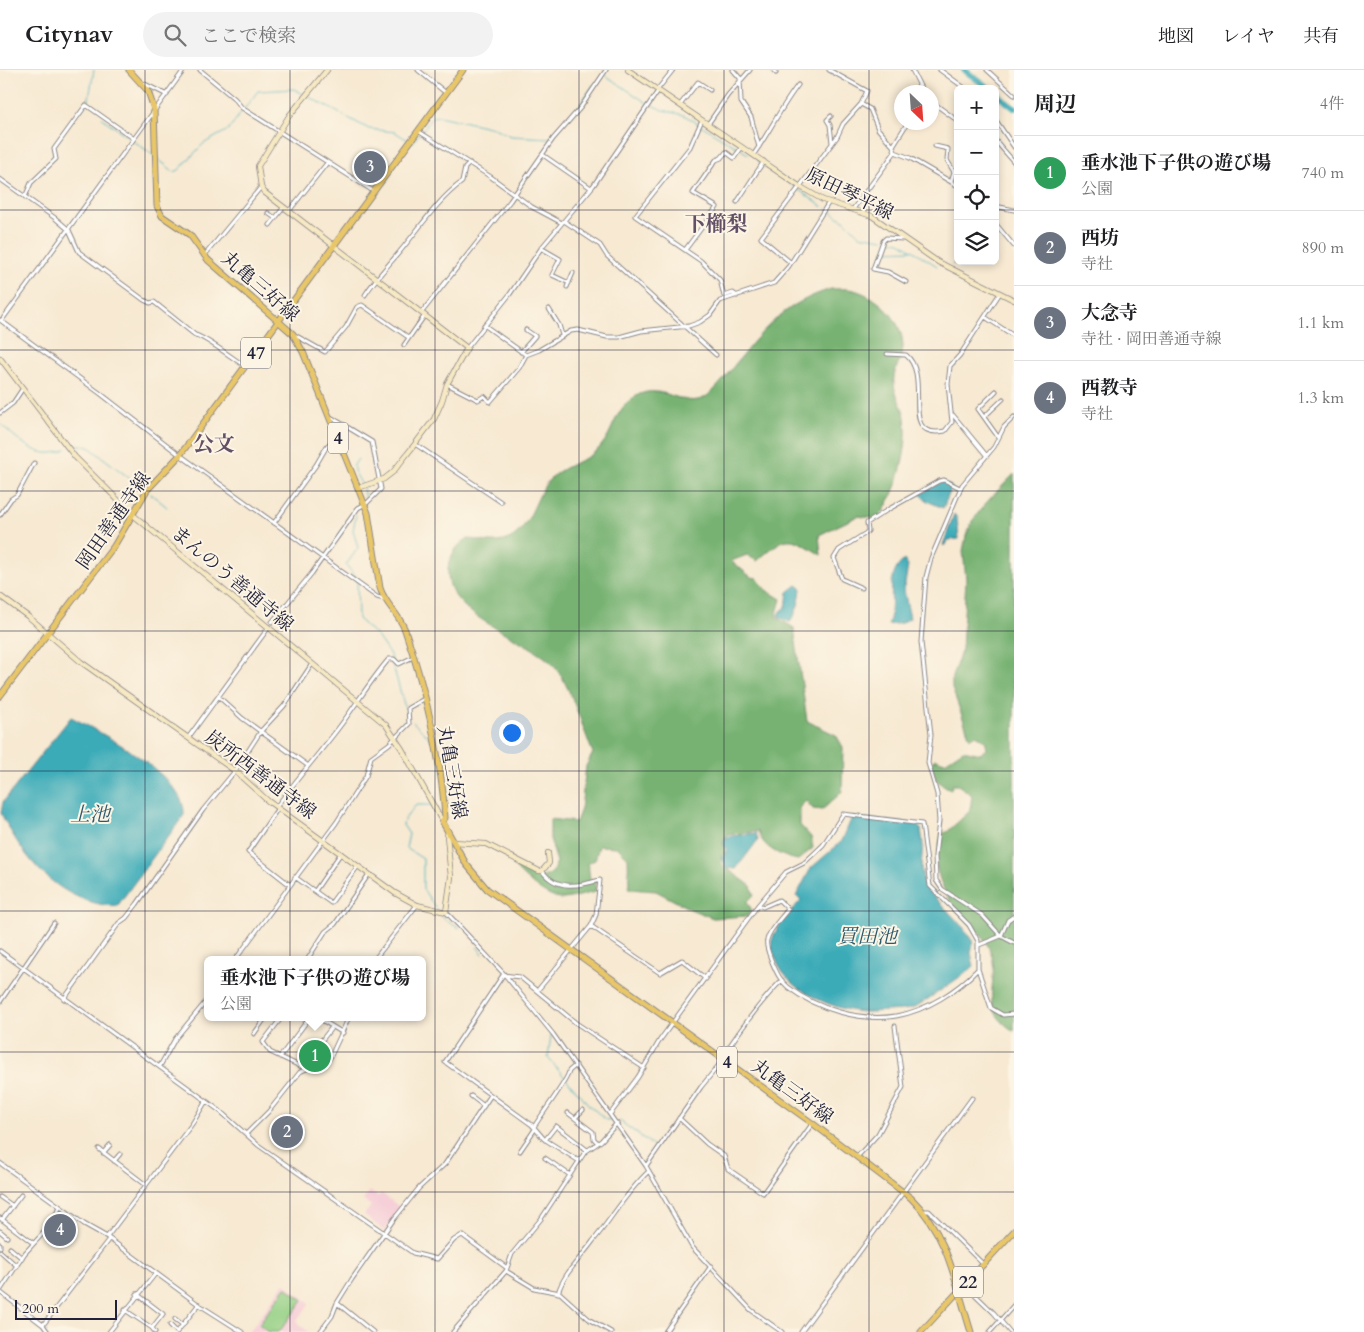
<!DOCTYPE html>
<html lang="ja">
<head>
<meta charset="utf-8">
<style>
	body { margin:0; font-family:Cardo,"Noto Serif JP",serif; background:#f2f2f2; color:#202124 }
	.controls { position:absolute; right:15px; top:15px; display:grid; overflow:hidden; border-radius:8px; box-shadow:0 2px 8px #0003 }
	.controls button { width:45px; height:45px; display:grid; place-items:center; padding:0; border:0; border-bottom:1px solid #e0e0e0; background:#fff; color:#202124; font:25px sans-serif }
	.compass { position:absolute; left:894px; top:15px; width:45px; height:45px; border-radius:50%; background:#fff; box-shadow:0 2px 8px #0003; rotate:155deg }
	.scale { position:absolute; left:15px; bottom:12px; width:102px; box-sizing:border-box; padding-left:5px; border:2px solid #22223b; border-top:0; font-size:14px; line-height:18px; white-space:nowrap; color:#22223b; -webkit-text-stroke:4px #fcf5e5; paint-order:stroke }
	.you { position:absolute; left:511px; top:662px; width:18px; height:18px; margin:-12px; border:4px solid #fff; border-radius:50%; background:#1a73e8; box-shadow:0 0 0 8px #1a73e833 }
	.badge { display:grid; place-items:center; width:32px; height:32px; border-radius:50%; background:#d1495b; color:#fff; font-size:16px; font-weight:700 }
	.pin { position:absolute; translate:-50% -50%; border:2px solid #fff; box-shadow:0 1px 5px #0006 }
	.popup { position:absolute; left:204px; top:886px; width:222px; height:65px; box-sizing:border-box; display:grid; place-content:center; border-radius:8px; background:#fff; filter:drop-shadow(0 1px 4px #0005); font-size:16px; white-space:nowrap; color:#757577 }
	.popup b { font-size:19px; color:#202124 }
	.popup::after { content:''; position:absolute; left:50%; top:100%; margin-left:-10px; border:10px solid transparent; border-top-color:#fff }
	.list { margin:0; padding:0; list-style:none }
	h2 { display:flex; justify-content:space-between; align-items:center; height:65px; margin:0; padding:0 20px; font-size:21px }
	h2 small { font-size:16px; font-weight:400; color:#757577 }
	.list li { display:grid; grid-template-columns:32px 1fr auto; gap:15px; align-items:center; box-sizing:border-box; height:75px; padding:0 20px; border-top:1px solid #e0e0e0 }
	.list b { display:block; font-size:19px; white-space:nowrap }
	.list p { margin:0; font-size:16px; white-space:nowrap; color:#757577 }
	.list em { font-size:16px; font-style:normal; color:#757577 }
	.icon { flex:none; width:28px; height:28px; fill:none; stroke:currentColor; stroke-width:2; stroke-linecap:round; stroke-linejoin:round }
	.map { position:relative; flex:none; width:1014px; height:1262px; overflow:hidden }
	header { display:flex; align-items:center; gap:30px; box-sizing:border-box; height:70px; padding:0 25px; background:#fff; border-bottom:1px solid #e0e0e0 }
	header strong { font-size:24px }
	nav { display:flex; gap:28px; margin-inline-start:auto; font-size:18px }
	.search { width:350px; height:45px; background:#f2f2f2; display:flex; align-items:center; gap:12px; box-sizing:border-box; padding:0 18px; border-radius:28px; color:#757577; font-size:19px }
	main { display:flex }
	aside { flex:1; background:#fff }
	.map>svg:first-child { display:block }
	.built { fill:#f6cfd8 }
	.green { fill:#94d085; stroke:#5b7960 }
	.forest { fill:#77b272; stroke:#4c6a56 }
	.water { fill:#3babb8; stroke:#2e667a }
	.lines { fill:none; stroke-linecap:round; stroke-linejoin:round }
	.stream { stroke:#3babb8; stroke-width:1 }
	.river { stroke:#3babb8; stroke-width:6 }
	.street-casing { stroke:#8c8686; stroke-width:5 }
	.secondary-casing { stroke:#8c8686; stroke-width:6 }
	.primary-casing { stroke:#8c8686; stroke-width:7 }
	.street { stroke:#fff; stroke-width:3 }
	.secondary { stroke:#f6e9c3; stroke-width:4.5 }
	.primary { stroke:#e9c769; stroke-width:5 }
	.grid { fill:none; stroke:#22223b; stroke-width:1; stroke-opacity:0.55 }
	.labels { text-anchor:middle; stroke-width:4; stroke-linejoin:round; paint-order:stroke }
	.shield { fill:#fcf5e5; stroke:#63616e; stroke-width:1 }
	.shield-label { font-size:18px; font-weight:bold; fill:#22223b }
	.street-label { font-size:19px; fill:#22223b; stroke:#fcf5e5 }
	.water-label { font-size:20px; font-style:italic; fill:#2c596d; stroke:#fcf5e5 }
	.quarter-label { font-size:21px; font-weight:bold; fill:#634f66; stroke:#fcf5e5 }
</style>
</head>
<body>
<header>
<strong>Citynav</strong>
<div class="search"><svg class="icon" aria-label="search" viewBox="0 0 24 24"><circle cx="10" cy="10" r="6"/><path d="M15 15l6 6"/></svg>ここで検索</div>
<nav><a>地図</a><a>レイヤ</a><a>共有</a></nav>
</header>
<main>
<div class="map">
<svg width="1014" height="1262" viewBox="0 0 1014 1262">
	<rect width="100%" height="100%" fill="#fcf5e5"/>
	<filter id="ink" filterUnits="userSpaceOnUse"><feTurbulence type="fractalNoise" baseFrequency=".02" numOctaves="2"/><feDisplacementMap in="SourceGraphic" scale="10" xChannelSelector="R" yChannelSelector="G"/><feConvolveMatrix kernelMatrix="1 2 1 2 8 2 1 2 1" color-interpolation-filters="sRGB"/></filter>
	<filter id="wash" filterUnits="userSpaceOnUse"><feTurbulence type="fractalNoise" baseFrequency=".0096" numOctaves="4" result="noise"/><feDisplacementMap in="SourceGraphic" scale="20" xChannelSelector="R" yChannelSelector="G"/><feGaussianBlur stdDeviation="1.12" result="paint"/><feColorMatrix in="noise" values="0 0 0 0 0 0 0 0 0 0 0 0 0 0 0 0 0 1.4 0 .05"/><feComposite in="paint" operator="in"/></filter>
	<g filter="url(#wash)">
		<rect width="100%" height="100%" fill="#f7e9d2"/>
		<path class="built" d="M370,1121L378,1127L381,1123L402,1139L384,1161L364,1145L371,1136L363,1130Z
			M284,1213L310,1233L296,1252L309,1262H249Z"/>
		<path class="green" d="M286,1217L303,1230L279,1262H269L259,1254Z"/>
		<path class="forest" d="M831,219C838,219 847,218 854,220C879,227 903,250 903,277C902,290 892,301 894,314C895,326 903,336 905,347C910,378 897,424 878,449L858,446L819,465L821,485C787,463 787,465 757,491L747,485L731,491L751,507L757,508L766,520L781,529L776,547L794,558L807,651L836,665L843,677L842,722L822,740L813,739L806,731L800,737V755L811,767L813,778L798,790C782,787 762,778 758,761L726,765L723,773L725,782L721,786L722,795L751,816L754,825L747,832L752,840L748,846L713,848L690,839L656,821L629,819L628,788L617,777L599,776L595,790L588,793L590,809L596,813L595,822C585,824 574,828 564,829C545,830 524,806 511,794L541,808L552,803L557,792L550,769V749L576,752L581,739L586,696L593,683C583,659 570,614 554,596C525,563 437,547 449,493C452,483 458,474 467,469C476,469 487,473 497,472C532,469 532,425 553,406C568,393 589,391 601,376C613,362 614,344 629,331C659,305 683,343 707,326C719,317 728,303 737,292C766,256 786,233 831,219Z
			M1014,404V961C973,935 1004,909 989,878C983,865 971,856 962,846C949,833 941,816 937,799C935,789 940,774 941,764L947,762L970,741L972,725L958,715H952L951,720L936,710L931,693L935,689L945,692L963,680L981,684L987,677L985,670L976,665L970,668L952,618V607L962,579L966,509L963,481L966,466L973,450L985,434Z"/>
		<path class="water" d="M943,411L952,417L943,438L927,431L920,424Z
			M954,444L957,448L959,469L948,470L944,476L943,475Z
			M904,490L908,496L904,520L910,548L902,553L888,555C897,533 883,507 904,490Z
			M797,515L801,518C800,530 797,543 790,552L778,547L779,543L786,537L788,522Z
			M71,647C100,662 187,707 184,745L118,835C108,837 100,834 91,832C48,819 20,782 1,743L3,732Z
			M852,747L916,754L921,759L923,774L921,798L925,817L963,857L973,872L971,883L974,896C971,900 920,935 915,937C907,941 896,940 888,941C879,941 870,943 861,942C832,939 788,920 777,892C774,885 770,877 772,870C777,854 791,842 801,830L796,826L811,798L842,771Z
			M756,763L758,770L736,799L726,798L722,787L727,781L724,774L726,767Z"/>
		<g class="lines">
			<path class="stream" d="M605,5L647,33L663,40L684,45L748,84
				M88,34L94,0
				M578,38L593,15
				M102,48L153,85
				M422,61L432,47L439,46L494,58L511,66L550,68L556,63
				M413,73L419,64
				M158,89L174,102L179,100L203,74L228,60L258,21L294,19L369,59L395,62L409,71
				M757,90L823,137
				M827,139L845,151L859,165L883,169
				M995,167H1001L1014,180
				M887,170L900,172L937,196
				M883,181L912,180
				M952,195L956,192L958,187
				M0,354C20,370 39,393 66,379
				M71,376L80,375L89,377L145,420
				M358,389L354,395V401L362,415
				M363,418L365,429
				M151,424L167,437
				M356,445L353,460L358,478L346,495L357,508L358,549L376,565L390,585L405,638
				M413,652L432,671
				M440,688L448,723L446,727
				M431,735H416L404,750L403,755L409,764L406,778L423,789V819L435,837
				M439,842L445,850L459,858
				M477,877L483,884
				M551,965L548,988L588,1034L606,1050L613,1049
				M620,1051L655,1077"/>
			<path class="river" d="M964,0L990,19
				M995,23L1014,38"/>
		</g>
	</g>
	<g filter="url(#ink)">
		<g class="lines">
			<defs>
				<path id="street" d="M200,0L235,29L242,38L373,121
					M418,0L446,23
					M733,0L740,8L741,32L751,47L759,77
					M773,0L776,3
					M829,0L867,21L861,34
					M912,0L923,22
					M940,0L966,19
					M987,0L1014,25
					M143,13L167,25
					M657,20L673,0
					M917,22L919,14
					M932,32L958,51
					M680,35L698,12L710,20
					M831,46L827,50L830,55L832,73
					M995,49L1014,77
					M702,50L690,77L635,146L701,191L720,210L724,226L733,223L737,226
					M708,54L728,25L750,0
					M418,61L491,107L532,137L562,153
					M995,70L1014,92
					M893,76L908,52
					M935,76L948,79L947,90L954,102L951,111
					M895,82L910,88L958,116
					M754,84C770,61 781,37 798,15
					M543,85L591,118
					M0,109L55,148L69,160L79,182L144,230L150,233L154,232L195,265C204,266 235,290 245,296
					M25,127L31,113L56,89L54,79L86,35L133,68
					M737,132L764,91
					M995,136L1014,140
					M853,139L895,82
					M289,141L327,93
					M268,143L275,148
					M564,151L600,175L607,186L716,285
					M995,153L1014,176
					M270,155L284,137
					M903,169L886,168L883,171L873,199L888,202L906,212
					M541,178L560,189L552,205L569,213
					M685,180L717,137L693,123L716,90L721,88L726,82L734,88L742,77
					M204,186L261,117
					M790,192L761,168L837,67L843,54L861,34L870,39L878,59L893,76L895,82
					M567,217L573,203
					M365,225C377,206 392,192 406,174C424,152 439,129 462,112L465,98L470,93
					M549,239L559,255L562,265
					M422,242L510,131L553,69L581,37L606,0
					M985,247L1014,266
					M0,250L101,324L180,385L377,527L384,529
					M2,250L184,0
					M484,255L526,285
					M293,264L325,282L346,257L357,237L362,235L408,267
					M404,275L425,245
					M467,278L510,224L542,177L593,116L658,21
					M521,282L535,266L526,260
					M887,284L906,285C933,307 897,371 945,361L952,352L948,314L950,296L960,285L1000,223
					M447,314L478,330L484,326L490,332L519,298L526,285L539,280L571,261L578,260L607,267H619L641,261L689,256L700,252L710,245L720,231L774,213L789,196L829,132
					M996,321L978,339L998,367
					M0,343L13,333L23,318
					M953,345L986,385
					M984,347L1003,329
					M1014,347L1004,357L994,377L962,415L931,488L926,507L921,572L931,665L928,693L937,724L939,751L935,786L936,810L942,819L982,845L1001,866L1014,873
					M415,374L501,432
					M0,445L11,429L17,425L34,393
					M274,453L316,395L327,376L337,366
					M862,518L842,509L834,488L839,480L866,463L868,461L867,453L889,439L939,411L944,410L960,418
					M272,552L312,503L358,438L367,433L381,419L372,372L329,346
					M219,627L242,648L307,695
					M188,668L269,557
					M277,736C296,710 317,686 337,660C355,637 369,612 389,589H394L399,594L413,587
					M278,738L248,782L290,815
					M295,807L331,833L358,796
					M315,821L341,783
					M758,835L763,837L779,830L788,839C782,848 769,859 767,870C765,876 770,886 772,892C776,901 780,911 788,917C816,939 861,952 896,946C926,941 957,921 978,899
					M446,842L505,905L553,964L646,1096L692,1177L751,1240L782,1262
					M591,856L660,903L682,890L706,909
					M979,875L1001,866L1008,850L1014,846
					M0,881L220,1041L258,1075L413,1183L437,1189L454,1170L462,1165L507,1198
					M235,890L336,753L366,706L371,687L389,674L409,654L408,638L424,629
					M307,890L325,862L335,854L369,804
					M374,890L417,835
					M537,921L591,856L596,845L600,810C579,816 557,821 542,801
					M64,929L119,853L126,848L137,834L203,740L235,701L261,661L284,636L312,594
					M0,932L54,853
					M282,947L263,972L270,982L304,998
					M317,947L343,963
					M254,964L266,947
					M280,987L310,947
					M160,996L175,969L208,929
					M302,996L332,957
					M471,1026L484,1036
					M568,1043L593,1062L594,1069L598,1073
					M611,1043L638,1007L660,970L758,835L786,802L804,793L823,775L843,744L922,754L930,816L969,855L978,871V899L991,938L1003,945L1014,944
					M575,1048L583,1040
					M679,1048L707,1074L724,1086L728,1099L763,1123L812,1054
					M534,1057C540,1046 569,1009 569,1001L576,995
					M247,1063L269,1041L300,1002L330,988L349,947
					M545,1070L556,1056L587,1080
					M99,1079L146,1115
					M520,1081L535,1059
					M103,1083L110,1075
					M857,1087L878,1064L903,1017L895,956
					M545,1088L570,1105
					M114,1091L120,1084
					M579,1091L544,1069L532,1055L445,992L503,905L520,907L576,953L644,998
					M0,1093L84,1154L107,1167L198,1234L242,1262
					M646,1096L701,1017L723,990V986C740,960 759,933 782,910
					M0,1127L13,1136
					M925,1141H929L984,1195
					M0,1148L33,1173
					M2,1150L21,1125
					M0,1161L7,1167
					M107,1167L192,1054L206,1031
					M0,1174V1177
					M10,1178L22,1188
					M0,1181L17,1196
					M506,1201L534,1218L560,1223L590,1250L611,1262
					M965,1215L994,1243L1010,1262
					M0,1221L25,1183L47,1159L60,1137
					M0,1222L43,1255L48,1262
					M558,1223C564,1203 581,1188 593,1171C612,1148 627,1121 649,1101
					M137,1224L163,1244L152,1258L155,1262
					M337,1233L373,1262
					M125,1240L152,1258
					M175,1249L183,1255
					M43,1255L109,1169
					M170,1255L177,1262L199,1234
					M109,1262L156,1203
					M320,1262L332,1246L337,1233L352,1209L394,1149L419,1118L445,1094L491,1025
					M453,1262L506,1201L512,1184L541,1149L585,1082L601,1071L617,1053
					M665,1262L711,1196
					M801,1262L972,1028
					M990,1262L1014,1235"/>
				<path id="secondary" d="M327,0L289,46L258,96L261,117L264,122L467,278L447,314L442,331L434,349L415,374L393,402L384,409L358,418
					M628,0L799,116L823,130L872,146L938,192L1014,230
					M0,288L75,387L132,444L386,655L402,679L442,751
					M0,526L30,548L81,592L235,701L268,731L395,823L417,835L446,842L451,807L447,766L448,761
					M454,772L486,774L539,801H542L549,793L548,783"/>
				<path id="primary" d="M129,0L148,21L154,39L157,136L162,146L190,165L208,190L293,264L303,282L368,443L380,518C385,534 399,544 405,560C424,614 442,691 445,748L442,751L466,794L487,819L812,1053L911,1128C948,1164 956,1215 971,1262
					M0,626L114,476L147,420L180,385L463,0
					M921,1262L1014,1161"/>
			</defs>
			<use href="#street" class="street-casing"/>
			<use href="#secondary" class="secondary-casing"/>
			<use href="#primary" class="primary-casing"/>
			<use href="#street" class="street"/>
			<use href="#secondary" class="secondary"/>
			<use href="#primary" class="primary"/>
		</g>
	</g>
	<path class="grid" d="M145,0V1262M290,0V1262M435,0V1262M579,0V1262M724,0V1262M869,0V1262M0,140H958M995,140H1014M0,280H1014M0,421H1014M0,561H1014M0,701H1014M0,841H1014M0,982H1014M0,1122H1014"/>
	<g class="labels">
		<g class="shield">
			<rect x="241" y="267.5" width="30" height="31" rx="4"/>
			<rect x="328" y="352.5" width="20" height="31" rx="4"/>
			<rect x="717" y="976.5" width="20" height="31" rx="4"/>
			<rect x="953" y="1196.5" width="30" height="31" rx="4"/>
		</g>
		<g class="shield-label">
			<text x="256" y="289">47</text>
			<text x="338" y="374">4</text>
			<text x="727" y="998">4</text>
			<text x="968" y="1218">22</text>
		</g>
		<g class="street-label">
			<text transform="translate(850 123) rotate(26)" y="7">原田琴平線</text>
			<text transform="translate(261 216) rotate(41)" y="7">丸亀三好線</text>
			<text transform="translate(113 450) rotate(-55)" y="7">岡田善通寺線</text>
			<text transform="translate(233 508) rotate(40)" y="7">まんのう善通寺線</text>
			<text transform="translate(453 702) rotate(80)" y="7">丸亀三好線</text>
			<text transform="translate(261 704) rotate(37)" y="7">炭所西善通寺線</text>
			<text transform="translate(793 1021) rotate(36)" y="7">丸亀三好線</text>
		</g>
		<g class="water-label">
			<text x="90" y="751">上池</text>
			<text x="867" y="873">買田池</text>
		</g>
		<g class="quarter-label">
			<text x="716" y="161">下櫛梨</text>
			<text x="214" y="381">公文</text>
		</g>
	</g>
</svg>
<div class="controls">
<button>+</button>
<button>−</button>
<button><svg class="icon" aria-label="locate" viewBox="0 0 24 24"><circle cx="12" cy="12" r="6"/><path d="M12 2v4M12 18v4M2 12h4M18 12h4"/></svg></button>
<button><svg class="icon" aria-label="layers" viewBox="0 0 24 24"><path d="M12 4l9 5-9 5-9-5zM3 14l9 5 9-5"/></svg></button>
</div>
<svg class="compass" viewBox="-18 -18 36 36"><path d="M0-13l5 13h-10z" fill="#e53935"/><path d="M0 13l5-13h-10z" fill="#757577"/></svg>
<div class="scale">200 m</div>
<div class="you"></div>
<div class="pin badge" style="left:315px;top:986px;background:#2e9e5b">1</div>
<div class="popup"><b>垂水池下子供の遊び場</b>公園</div>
<div class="pin badge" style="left:287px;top:1062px;background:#6b7280">2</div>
<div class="pin badge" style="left:370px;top:97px;background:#6b7280">3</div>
<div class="pin badge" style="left:60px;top:1160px;background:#6b7280">4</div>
</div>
<aside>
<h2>周辺<small>4件</small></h2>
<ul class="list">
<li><span class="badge" style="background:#2e9e5b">1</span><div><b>垂水池下子供の遊び場</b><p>公園</p></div><em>740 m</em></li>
<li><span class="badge" style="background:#6b7280">2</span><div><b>西坊</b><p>寺社</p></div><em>890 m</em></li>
<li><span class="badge" style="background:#6b7280">3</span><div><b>大念寺</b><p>寺社 · 岡田善通寺線</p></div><em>1.1 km</em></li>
<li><span class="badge" style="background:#6b7280">4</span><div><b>西教寺</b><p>寺社</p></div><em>1.3 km</em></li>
</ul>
</aside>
</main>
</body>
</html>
